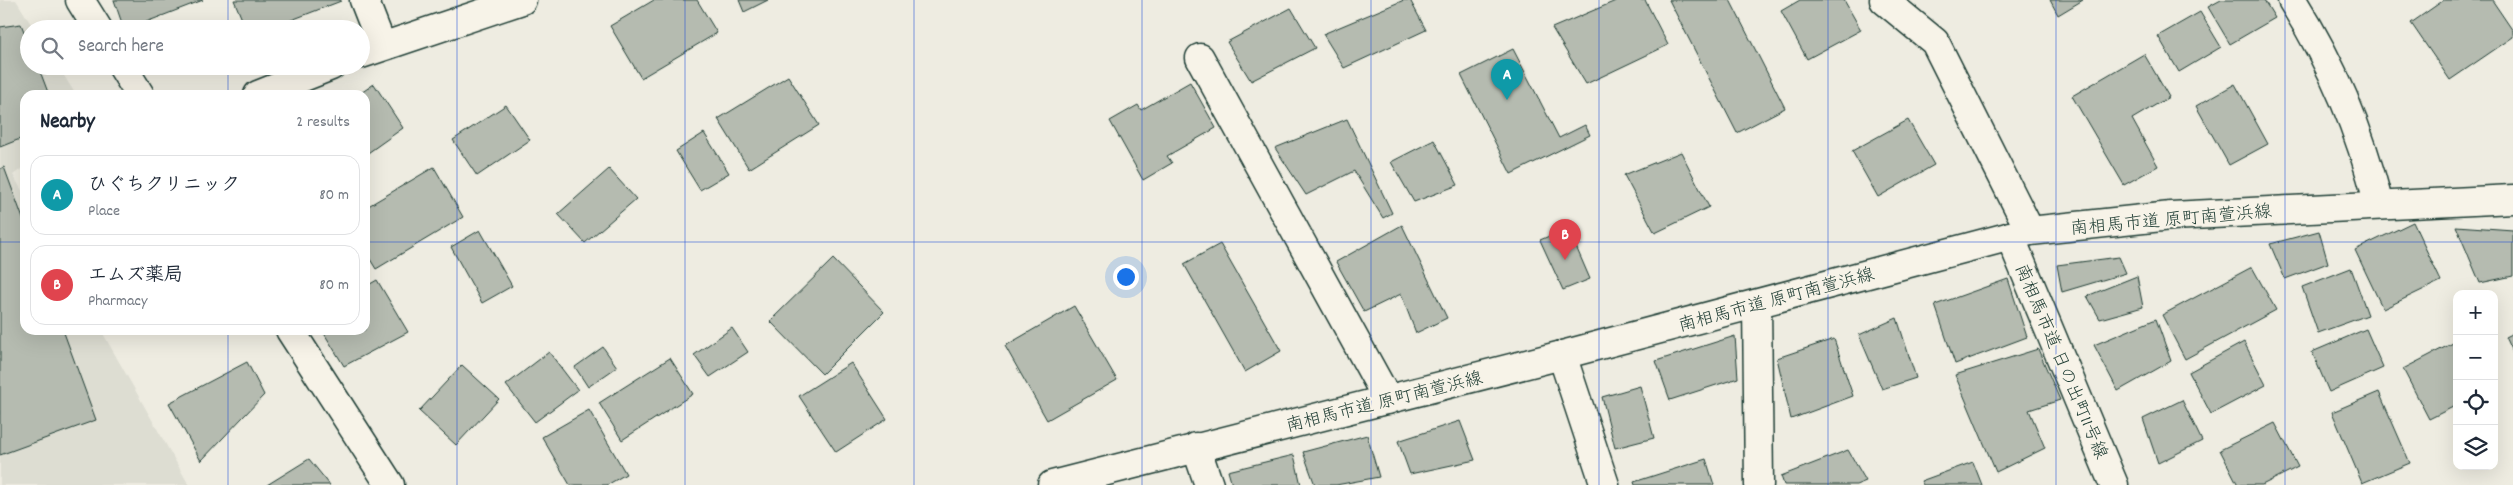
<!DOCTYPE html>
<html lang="en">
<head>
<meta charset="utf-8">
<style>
	body { margin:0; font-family:Dekko,"Klee One",sans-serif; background:#f6f6f7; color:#1f2937 }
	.controls { position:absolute; right:15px; bottom:15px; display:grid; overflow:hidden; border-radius:10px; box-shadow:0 5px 20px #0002 }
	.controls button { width:45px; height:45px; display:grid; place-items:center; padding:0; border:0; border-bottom:1px solid #e0e1e3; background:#fff; color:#1f2937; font:25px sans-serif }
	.you { position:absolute; left:1125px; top:276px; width:18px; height:18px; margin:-12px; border:4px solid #fff; border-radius:50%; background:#1a73e8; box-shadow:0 0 0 8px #1a73e833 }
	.badge { display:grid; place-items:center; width:32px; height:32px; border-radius:50%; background:#c8321e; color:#fff; font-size:16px; font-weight:700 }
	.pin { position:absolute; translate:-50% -41px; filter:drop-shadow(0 1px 2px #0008) }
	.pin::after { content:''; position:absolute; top:26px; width:18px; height:15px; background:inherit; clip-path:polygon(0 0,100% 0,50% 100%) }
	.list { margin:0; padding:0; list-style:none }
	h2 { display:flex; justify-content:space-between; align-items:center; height:65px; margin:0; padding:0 20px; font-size:21px }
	h2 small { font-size:16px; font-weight:400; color:#747a83 }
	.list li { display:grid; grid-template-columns:32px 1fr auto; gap:15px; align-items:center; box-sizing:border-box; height:80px; margin:0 10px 10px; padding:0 10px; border:1px solid #e0e1e3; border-radius:15px }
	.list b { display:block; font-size:19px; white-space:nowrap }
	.list p { margin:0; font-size:16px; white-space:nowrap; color:#747a83 }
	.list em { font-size:16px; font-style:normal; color:#747a83 }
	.icon { flex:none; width:28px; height:28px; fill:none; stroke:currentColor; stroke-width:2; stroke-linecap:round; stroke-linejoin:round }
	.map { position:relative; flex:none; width:2513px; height:485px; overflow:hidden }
	.search { position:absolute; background:#fff; box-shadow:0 5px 20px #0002; left:20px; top:20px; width:350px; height:55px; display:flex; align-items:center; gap:12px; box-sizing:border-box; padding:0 18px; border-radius:28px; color:#747a83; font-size:19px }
	.panel { position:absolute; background:#fff; box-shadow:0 5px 20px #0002; left:20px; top:90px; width:350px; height:245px; border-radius:15px }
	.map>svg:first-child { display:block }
	.built { fill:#ddddd2 }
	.building { fill:#b5bbb0; stroke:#1f3d34 }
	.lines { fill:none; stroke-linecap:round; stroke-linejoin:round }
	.street-casing { stroke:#1f3d34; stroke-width:31 }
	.secondary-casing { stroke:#1f3d34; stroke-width:31 }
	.street { stroke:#f7f3e8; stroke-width:28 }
	.secondary { stroke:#f7f3e8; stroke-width:28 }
	.grid { fill:none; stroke:#1d4ed8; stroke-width:1; stroke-opacity:0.55 }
	.labels { text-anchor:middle; stroke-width:4; stroke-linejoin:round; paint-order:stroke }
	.street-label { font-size:18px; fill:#1f3d34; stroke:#f7f3e8 }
</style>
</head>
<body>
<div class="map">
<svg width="2513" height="485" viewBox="0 0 2513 485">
	<rect width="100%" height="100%" fill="#eeece1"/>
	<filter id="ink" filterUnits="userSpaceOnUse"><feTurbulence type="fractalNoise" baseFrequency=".02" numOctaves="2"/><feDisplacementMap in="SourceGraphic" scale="10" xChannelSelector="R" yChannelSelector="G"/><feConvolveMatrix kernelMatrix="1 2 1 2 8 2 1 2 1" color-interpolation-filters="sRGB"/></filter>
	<g filter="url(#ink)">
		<path class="built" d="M0,0H16L34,29H29V66H58L76,95H25V166L13,175L25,196V330H101L189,485H0Z"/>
		<path class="building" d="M114,0H203L128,29H124Z
			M234,0H341V1L268,29H246Z
			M654,0H697L717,33L641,78L610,26Z
			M739,0H768L744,12Z
			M1404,0H1410L1426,30L1344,68L1323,34Z
			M1618,0H1645L1668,45L1586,84L1552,28Z
			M1669,0H1730L1785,108L1737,133Z
			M1800,0H1844L1861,30L1807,59L1781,11Z
			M2050,0H2083L2058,15Z
			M2221,0H2264L2275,18L2230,44L2208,7Z
			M2444,0H2492L2513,31V37L2450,80L2411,23Z
			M1291,8L1315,48L1251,81L1227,42Z
			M2200,12L2221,47L2179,72L2158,36Z
			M21,24L29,44V66H38L49,95H25V137L0,147V27Z
			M1513,49L1559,138L1585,125L1590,135L1511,174L1461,75Z
			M2144,54L2169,97L2132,119L2158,166L2124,185L2072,96Z
			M788,76L819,125L749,169L718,119Z
			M1190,82L1216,128L1167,156L1172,163L1143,180L1110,121L1138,105L1141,110Z
			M374,84L403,128L365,155V95H358Z
			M2235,84L2268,144L2229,165L2196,106Z
			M506,105L530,140L477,176L453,140Z
			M1347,119L1392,213L1383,218L1354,171L1306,195L1275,148Z
			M1908,120L1934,165L1878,197L1852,151Z
			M704,133L729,173L700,190L676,151Z
			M1434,140L1458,185L1414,202L1391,162Z
			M1681,152L1709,207L1655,233L1624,175Z
			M4,167L25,224V330H63L96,420L0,455V169Z
			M434,167L463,217L376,269L365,251V208Z
			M609,169L636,199L585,243L558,214Z
			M2413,222L2441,281L2383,309L2355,250Z
			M1402,225L1447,318L1416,333L1401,294L1364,312L1336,262Z
			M2456,226L2513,230V276L2480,283Z
			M1568,228L1590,279L1563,290L1540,240Z
			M480,230L512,286L482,303L451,247Z
			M2319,231L2328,263L2285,279L2270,244Z
			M1220,244L1281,351L1245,372L1184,264Z
			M2119,257L2126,273L2062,292L2057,265Z
			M833,259L884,312L822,374L770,321Z
			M2252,267L2276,310L2185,359L2162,315Z
			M2351,268L2368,315L2318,333L2302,287Z
			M2137,276L2143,307L2100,319L2087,296Z
			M2008,279L2027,337L1955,364L1935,305Z
			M377,280L408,332L344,366L322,330H365V287Z
			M1074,306L1117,380L1047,420L1005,346Z
			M1897,318L1916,378L1882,389L1859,335Z
			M2156,319L2171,361L2118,391L2094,345Z
			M732,328L748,352L710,377L694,355Z
			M2366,329L2383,368L2329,392L2312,352Z
			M2513,333V354L2505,337Z
			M1735,336L1738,378L1670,400L1656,361Z
			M1834,339L1853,396L1791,419L1777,358Z
			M2244,342L2266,385L2211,414L2189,372Z
			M2453,343L2457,350V405L2429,419L2403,369Z
			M603,347L617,367L588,387L575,367Z
			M2038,349L2060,400L2029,410L2045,448L1996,472L1955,375Z
			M549,352L578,390L535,422L506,385Z
			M670,358L693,394L622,440L599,403Z
			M247,362L264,395L201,461L169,403Z
			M851,363L887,419L836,452L799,396Z
			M462,365L499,399L456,445L419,411Z
			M1640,386L1654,438L1615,448L1602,397Z
			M2379,392L2410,463L2362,483L2332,412Z
			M2182,400L2202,441L2158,463L2143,419Z
			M589,410L626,474L607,485H570L542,437Z
			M1460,421L1475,460L1410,474L1398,441Z
			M2275,423L2298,467L2262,485H2238L2220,450Z
			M1367,435L1379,477L1336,485H1315L1303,452Z
			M1848,450L1866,481L1856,485H1784L1781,476Z
			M1294,455L1301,485H1232L1228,471Z
			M309,459L330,485H267Z
			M1706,459L1714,485H1635L1634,482Z
			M1973,462L1982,485H1923L1921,481Z"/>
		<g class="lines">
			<defs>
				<path id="street" d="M80,0L98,29
					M364,0L382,46
					M1884,0L1935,42L2030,231
					M2292,0C2334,67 2359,128 2379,205
					M361,54L522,0
					M1200,58L1388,400
					M122,66L140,95
					M258,95L331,66
					M2010,236L2114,485
					M1757,304L1759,485
					M290,330L390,485
					M1562,355L1605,485
					M1196,447L1209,485"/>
				<path id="secondary" d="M1052,485L1562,355L2030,231L2171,216L2513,199"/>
			</defs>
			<use href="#street" class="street-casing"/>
			<use href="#secondary" class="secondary-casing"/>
			<use href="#street" class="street"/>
			<use href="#secondary" class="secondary"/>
		</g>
	</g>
	<path class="grid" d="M228,0V29M457,0V485M685,0V485M914,0V485M1142,0V485M1371,0V485M1599,0V485M1828,0V485M2056,0V485M2285,0V485M228,66V95M0,242H25M365,242H2513M228,330V485"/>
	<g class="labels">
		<g class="street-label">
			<text transform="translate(2171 219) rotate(-5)" y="6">南相馬市道 原町南萱浜線</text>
			<text transform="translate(1776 299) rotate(-15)" y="6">南相馬市道 原町南萱浜線</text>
			<text transform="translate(2062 361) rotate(67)" y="6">南相馬市道 日の出町11号線</text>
			<text transform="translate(1384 401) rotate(-14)" y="6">南相馬市道 原町南萱浜線</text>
		</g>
	</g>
</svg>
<div class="controls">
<button>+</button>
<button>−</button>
<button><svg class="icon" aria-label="locate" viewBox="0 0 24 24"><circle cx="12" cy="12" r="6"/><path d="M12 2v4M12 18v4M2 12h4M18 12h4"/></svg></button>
<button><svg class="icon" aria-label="layers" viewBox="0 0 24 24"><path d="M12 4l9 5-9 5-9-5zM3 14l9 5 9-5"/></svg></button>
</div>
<div class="you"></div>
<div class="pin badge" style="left:1507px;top:100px;background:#0f9aa8">A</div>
<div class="pin badge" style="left:1565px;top:260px;background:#e0444e">B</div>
<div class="search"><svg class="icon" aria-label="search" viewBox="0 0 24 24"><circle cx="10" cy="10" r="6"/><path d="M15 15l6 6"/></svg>Search here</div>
<section class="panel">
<h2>Nearby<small>2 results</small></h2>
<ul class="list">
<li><span class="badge" style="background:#0f9aa8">A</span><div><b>ひぐちクリニック</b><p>Place</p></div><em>80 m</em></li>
<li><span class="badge" style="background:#e0444e">B</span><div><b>エムズ薬局</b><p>Pharmacy</p></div><em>80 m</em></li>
</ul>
</section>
</div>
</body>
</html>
